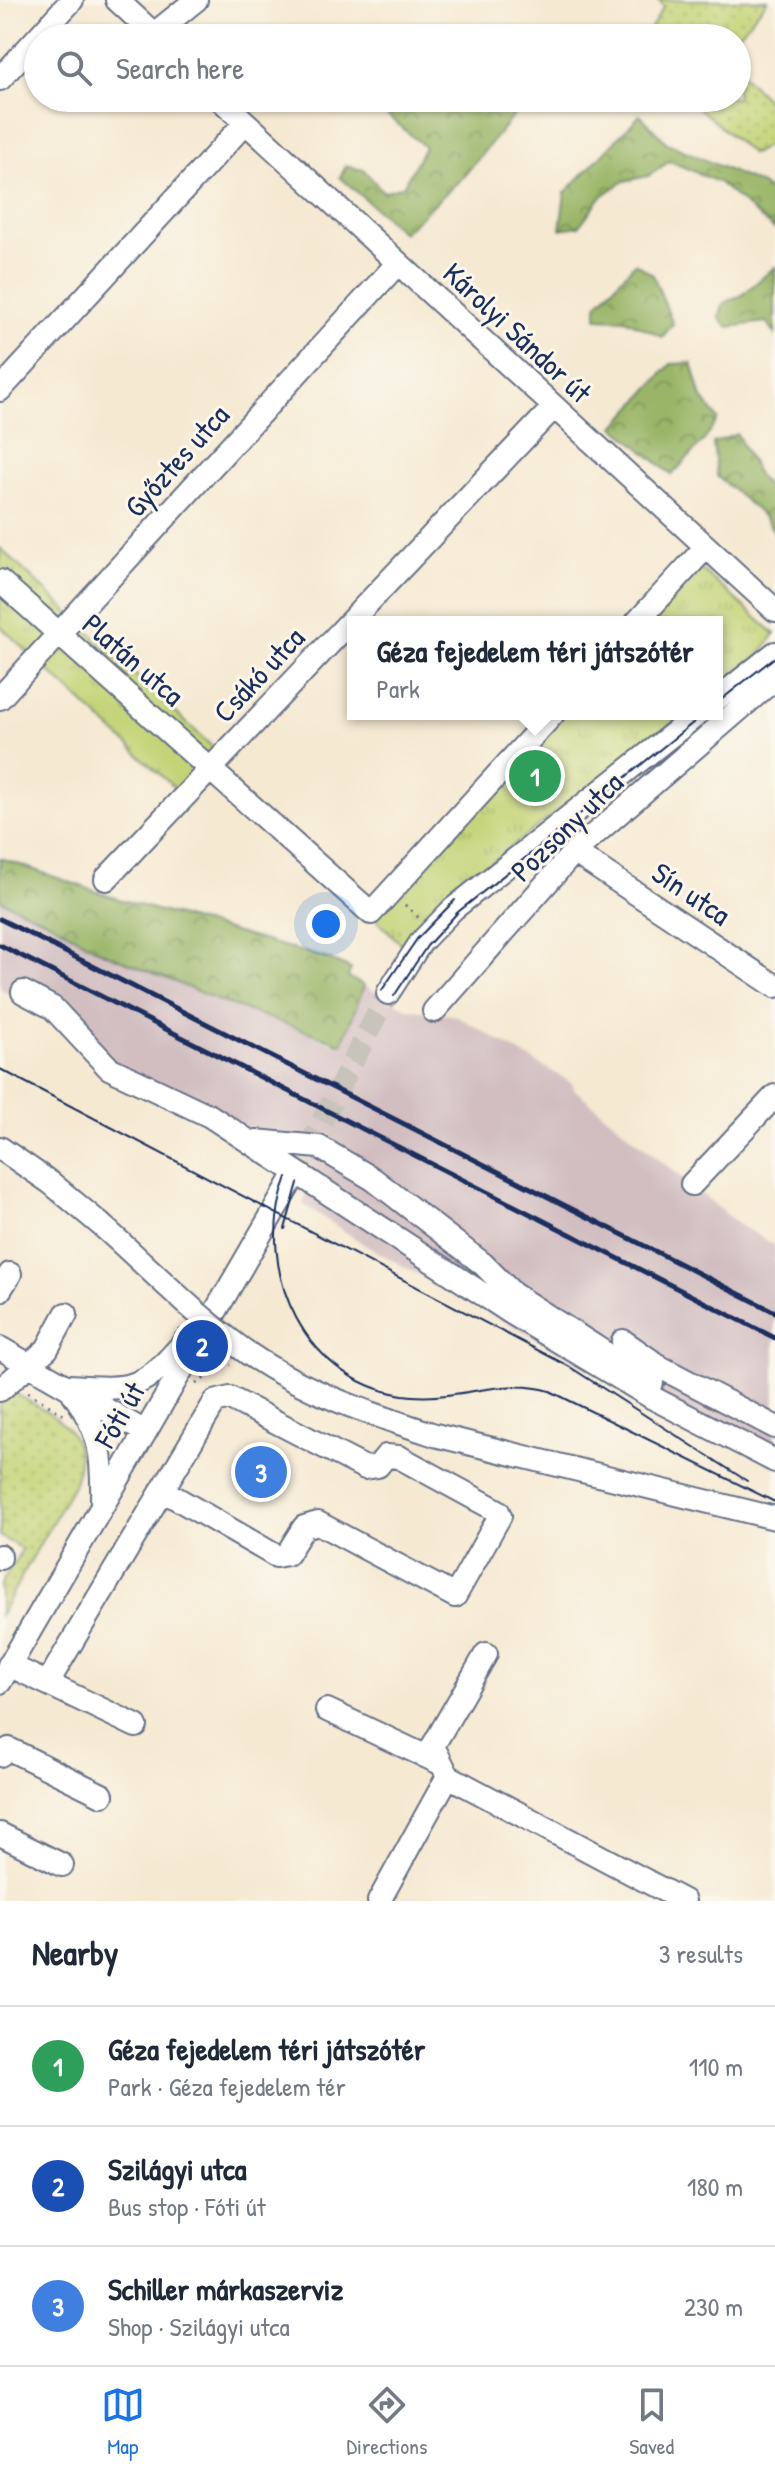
<!DOCTYPE html>
<html lang="en">
<head>
<meta charset="utf-8">
<style>
	body { margin:0; font-family:"Patrick Hand",sans-serif; background:#f2f2f3; color:#1f2937 }
	.you { position:absolute; left:326px; top:924px; width:28px; height:28px; margin:-20px; border:6px solid #fff; border-radius:50%; background:#1a73e8; box-shadow:0 0 0 12px #1a73e833 }
	.badge { display:grid; place-items:center; width:52px; height:52px; border-radius:50%; background:#1a73e8; color:#fff; font-size:26px; font-weight:700 }
	.pin { position:absolute; translate:-50% -50%; border:4px solid #fff; box-shadow:0 2px 8px #0006 }
	.popup { position:absolute; left:347px; top:616px; width:376px; height:104px; box-sizing:border-box; display:grid; place-content:center; border-radius:0px; background:#fff; filter:drop-shadow(0 2px 6px #0005); font-size:26px; white-space:nowrap; color:#747a83 }
	.popup b { font-size:30px; color:#1f2937 }
	.popup::after { content:''; position:absolute; left:50%; top:100%; margin-left:-16px; border:16px solid transparent; border-top-color:#fff }
	.list { margin:0; padding:0; list-style:none }
	h2 { display:flex; justify-content:space-between; align-items:center; height:104px; margin:0; padding:0 32px; font-size:34px }
	h2 small { font-size:26px; font-weight:400; color:#747a83 }
	.list li { display:grid; grid-template-columns:52px 1fr auto; gap:24px; align-items:center; box-sizing:border-box; height:120px; padding:0 32px; border-top:2px solid #e0e1e3 }
	.list b { display:block; font-size:30px; white-space:nowrap }
	.list p { margin:0; font-size:26px; white-space:nowrap; color:#747a83 }
	.list em { font-size:26px; font-style:normal; color:#747a83 }
	.icon { flex:none; width:44px; height:44px; fill:none; stroke:currentColor; stroke-width:2; stroke-linecap:round; stroke-linejoin:round }
	.map { position:relative; flex:none; width:775px; height:1901px; overflow:hidden }
	.search { position:absolute; background:#fff; box-shadow:0 2px 6px #0004; left:24px; right:24px; top:24px; height:88px; display:flex; align-items:center; gap:20px; box-sizing:border-box; padding:0 28px; border-radius:44px; color:#747a83; font-size:30px }
	.sheet { height:464px; background:#fff }
	nav { display:flex; justify-content:space-around; align-items:center; box-sizing:border-box; height:112px; border-top:2px solid #e0e1e3; background:#fff; font-size:22px; color:#747a83 }
	nav a { display:grid; justify-items:center; gap:4px }
	nav .on { color:#1a73e8 }
	.map>svg:first-child { display:block }
	.railway { fill:#d2bec1 }
	.grass { fill:url(#grass-dots); stroke:#6f816a; stroke-width:2 }
	.forest { fill:url(#forest-crowns); stroke:#5a7262; stroke-width:2 }
	.park { fill:url(#park-tufts); stroke:#6f816a; stroke-width:2 }
	.lines { fill:none; stroke-linecap:round; stroke-linejoin:round }
	.minor-tunnel { stroke:#c9c4bb; stroke-width:22; stroke-dasharray:22 11; stroke-linecap:butt }
	.minor-casing { stroke:#677087; stroke-width:26 }
	.path { stroke:#677087; stroke-width:3; stroke-dasharray:2 6; stroke-linecap:butt }
	.minor { stroke:#fff; stroke-width:22 }
	.tram { stroke:#1b2f5e; stroke-width:2 }
	.rail { stroke:#1b2f5e; stroke-width:5 }
	.minor-bridge-casing { stroke:#677087; stroke-width:26; stroke-linecap:butt }
	.minor-bridge { stroke:#fff; stroke-width:22 }
	.labels { text-anchor:middle; stroke-width:6; stroke-linejoin:round; paint-order:stroke }
	.street-label { font-size:30px; fill:#1b2f5e; stroke:#fbf7ec }
</style>
</head>
<body>
<div class="map">
<svg width="775" height="1901" viewBox="0 0 775 1901">
	<defs>
		<pattern id="grass-dots" width="8" height="8" patternUnits="userSpaceOnUse" patternTransform="scale(2)"><rect width="8" height="8" fill="#c3d376"/><path d="M2 2h.1M6 6h.1" fill="none" stroke="#a7b568" stroke-width="1.8" stroke-linecap="round"/></pattern>
		<pattern id="forest-crowns" width="20" height="18" patternUnits="userSpaceOnUse" patternTransform="scale(2)"><rect width="20" height="18" fill="#9ab567"/><path d="M2 6a3 3 0 1 1 6 0M12 15a3 3 0 1 1 6 0" fill="none" stroke="#7d9458"/></pattern>
		<pattern id="park-tufts" width="24" height="20" patternUnits="userSpaceOnUse" patternTransform="scale(2)"><rect width="24" height="20" fill="#c3d376"/><path d="M3 7l-1-3M5 7V3M7 7l1-3M15 17l-1-3M17 17v-4M19 17l1-3" fill="none" stroke="#a7b568"/></pattern>
	</defs>
	<rect width="100%" height="100%" fill="#fbf7ec"/>
	<filter id="ink" filterUnits="userSpaceOnUse"><feTurbulence type="fractalNoise" baseFrequency=".0125" numOctaves="2"/><feDisplacementMap in="SourceGraphic" scale="16" xChannelSelector="R" yChannelSelector="G"/><feConvolveMatrix kernelMatrix="1 2 1 2 8 2 1 2 1" color-interpolation-filters="sRGB"/></filter>
	<filter id="wash" filterUnits="userSpaceOnUse"><feTurbulence type="fractalNoise" baseFrequency=".006" numOctaves="4" result="noise"/><feDisplacementMap in="SourceGraphic" scale="32" xChannelSelector="R" yChannelSelector="G"/><feGaussianBlur stdDeviation="1.8" result="paint"/><feColorMatrix in="noise" values="0 0 0 0 0 0 0 0 0 0 0 0 0 0 0 0 0 1.4 0 .05"/><feComposite in="paint" operator="in"/></filter>
	<g filter="url(#wash)">
		<rect width="100%" height="100%" fill="#f5e9d2"/>
		<path class="railway" d="M0,900L52,923L98,951L334,1044L342,1043L364,986L409,1009L457,1016L572,1083L574,1089L738,1224L775,1245V1467L368,1247L303,1204L309,1185L267,1162L0,988Z"/>
		<path class="grass" d="M658,0H768L736,38H645L664,6Z
			M737,69L775,108V142L752,154L687,98H737Z
			M11,1391C50,1414 97,1431 72,1487L0,1615V1586L22,1549L0,1536V1402Z"/>
		<path class="forest" d="M367,98H528L463,177L403,233L340,177L346,166L364,170L383,192L403,186L425,147Z
			M640,115L667,143L762,185L775,197V230L718,182L670,161L648,176L624,181L601,197L579,226L560,229L565,193Z
			M635,263L653,275L673,324L662,337L625,319L597,318V305Z
			M775,267V335L767,322L728,327L719,318L724,303L742,295Z
			M692,363L702,398L718,419L705,439L672,475L615,427L671,364Z
			M737,434L757,474L775,497V533L764,517L717,476L713,443Z
			M0,858L118,899L325,958L351,969L348,977L364,986L342,1044L220,1001L98,950L52,923L0,900Z"/>
		<path class="park" d="M0,548L219,753L180,793L0,626Z
			M701,569L775,634L757,658L717,689V622H652Z
			M565,714H684L463,884L401,944L374,917Z"/>
	</g>
	<g filter="url(#ink)">
		<g class="lines">
			<path class="minor-tunnel" d="M292,1180L388,993"/>
			<defs>
				<path id="minor" d="M117,0L158,38
					M154,34L196,0
					M0,79L72,0
					M219,98L775,610
					M0,390L245,123
					M0,581L371,913L553,714
					M637,622L705,548
					M0,698L397,264
					M717,699L775,653
					M574,852L775,986
					M106,879L554,407
					M23,992L53,1008L109,1068L210,1116L510,1312L653,1398L775,1461
					M388,993L421,942L453,909L698,714
					M434,1011L574,852L772,681L775,658
					M256,1141L319,1147L373,1179L483,1264L513,1294L652,1383
					M0,1148L51,1183L100,1224
					M692,1184L775,1096
					M0,1290L10,1274
					M623,1341L660,1367L775,1427
					M0,1348L145,1432
					M68,1386C133,1390 142,1391 186,1340
					M0,1390L47,1349L66,1314
					M73,1393C101,1433 103,1456 102,1503
					M435,1435L775,1518
					M0,1556V1558
					M9,1665L136,1726
					M0,1682L292,1180
					M48,1682L215,1402L230,1398L365,1468L378,1466L386,1456L399,1457L498,1511L500,1516L455,1596L318,1523L304,1527L287,1554L276,1556L162,1490
					M327,1710L442,1764
					M0,1755L9,1749L102,1795
					M448,1776L433,1746L486,1654
					M0,1834L62,1865
					M379,1901L448,1776L684,1901"/>
			</defs>
			<use href="#minor" class="minor-casing"/>
			<path class="path" d="M405,905L420,919
				M196,1384L222,1366L231,1365
				M28,1392L65,1416"/>
			<use href="#minor" class="minor"/>
			<path class="tram" d="M717,703L775,657
				M382,990L417,939L455,900
				M394,996L427,946L458,912L704,714
				M0,1069L570,1367L747,1481
				M287,1177C251,1270 306,1387 412,1396C459,1400 504,1377 550,1391L775,1502
				M285,1229L298,1183"/>
			<path class="rail" d="M0,919L775,1312
				M0,945L775,1338"/>
			<defs>
				<path id="minor-bridge" d="M100,1224C149,1267 195,1316 249,1354C306,1393 371,1414 435,1435"/>
			</defs>
			<use href="#minor-bridge" class="minor-bridge-casing"/>
			<use href="#minor-bridge" class="minor-bridge"/>
		</g>
	</g>
	<g class="labels">
		<g class="street-label">
			<text transform="translate(517 333) rotate(43)" y="10">Károlyi Sándor út</text>
			<text transform="translate(177 461) rotate(-48)" y="10">Győztes utca</text>
			<text transform="translate(133 660) rotate(41)" y="10">Platán utca</text>
			<text transform="translate(259 675) rotate(-47)" y="10">Csákó utca</text>
			<text transform="translate(567 827) rotate(-44)" y="10">Pozsony utca</text>
			<text transform="translate(691 894) rotate(34)" y="10">Sín utca</text>
			<text transform="translate(120 1415) rotate(-60)" y="10">Fóti út</text>
		</g>
	</g>
</svg>
<div class="you"></div>
<div class="pin badge" style="left:535px;top:776px;background:#2e9e5b">1</div>
<div class="popup"><b>Géza fejedelem téri játszótér</b>Park</div>
<div class="pin badge" style="left:202px;top:1346px;background:#1a4fb4">2</div>
<div class="pin badge" style="left:261px;top:1472px;background:#3f7fe0">3</div>
<div class="search"><svg class="icon" aria-label="search" viewBox="0 0 24 24"><circle cx="10" cy="10" r="6"/><path d="M15 15l6 6"/></svg>Search here</div>
</div>
<section class="sheet">
<h2>Nearby<small>3 results</small></h2>
<ul class="list">
<li><span class="badge" style="background:#2e9e5b">1</span><div><b>Géza fejedelem téri játszótér</b><p>Park · Géza fejedelem tér</p></div><em>110 m</em></li>
<li><span class="badge" style="background:#1a4fb4">2</span><div><b>Szilágyi utca</b><p>Bus stop · Fóti út</p></div><em>180 m</em></li>
<li><span class="badge" style="background:#3f7fe0">3</span><div><b>Schiller márkaszerviz</b><p>Shop · Szilágyi utca</p></div><em>230 m</em></li>
</ul>
</section>
<nav>
<a class="on"><svg class="icon" aria-label="map" viewBox="0 0 24 24"><path d="M3 6l6-2 6 2 6-2v14l-6 2-6-2-6 2zM9 4v14M15 6v14"/></svg>Map</a>
<a><svg class="icon" aria-label="directions" viewBox="0 0 24 24"><path d="M12 3l9 9-9 9-9-9zM9 14v-3h6M13 9l2 2-2 2"/></svg>Directions</a>
<a><svg class="icon" aria-label="saved" viewBox="0 0 24 24"><path d="M7 4h10v16l-5-4-5 4z"/></svg>Saved</a>
</nav>
</body>
</html>
